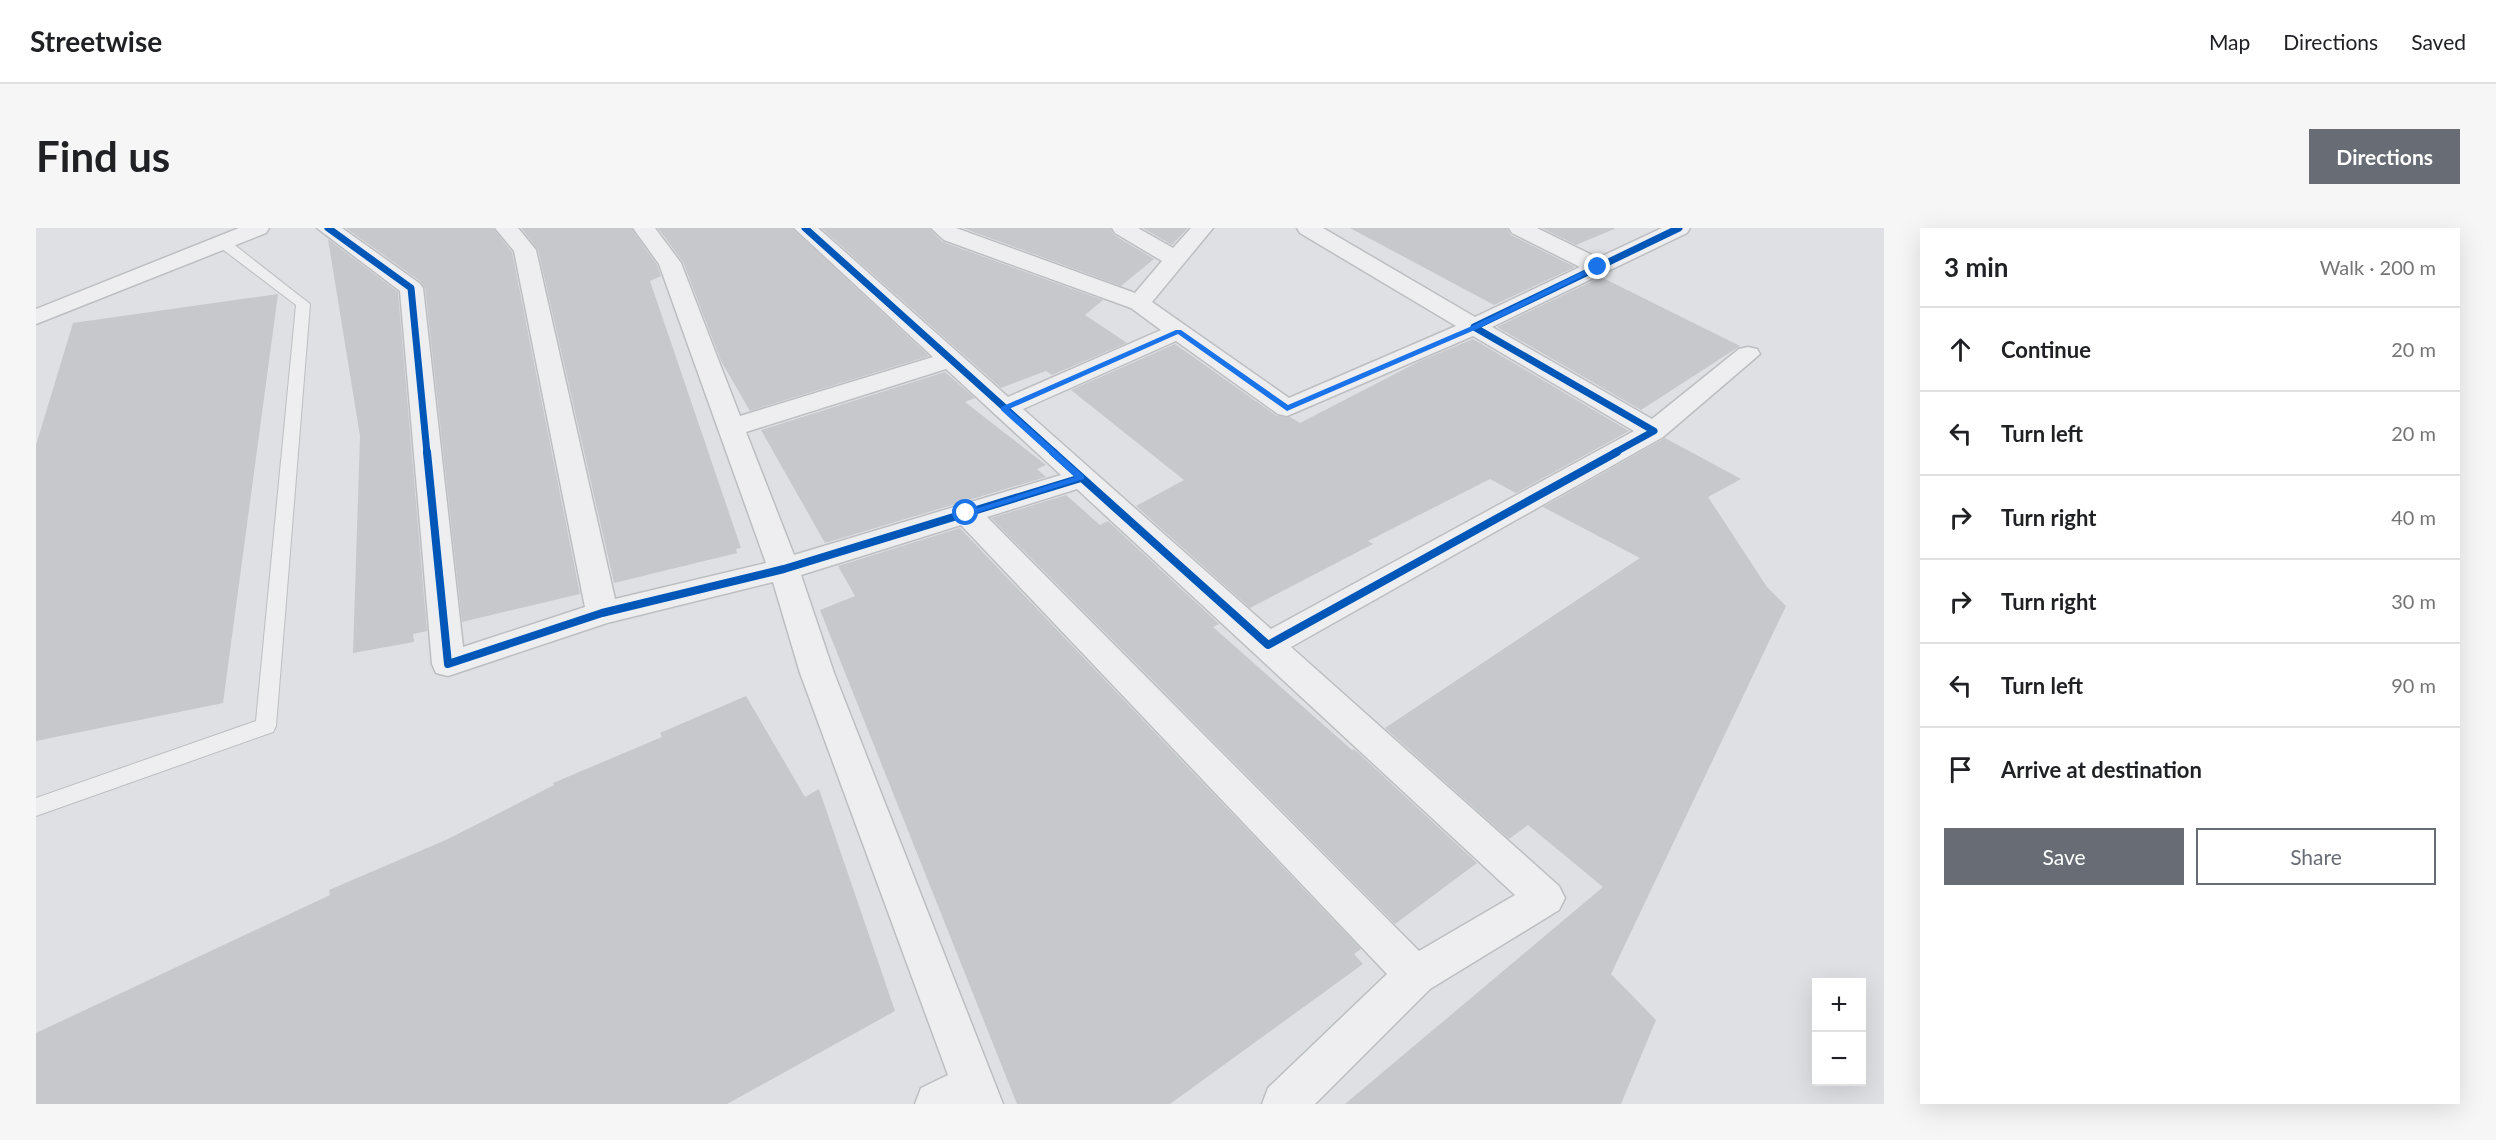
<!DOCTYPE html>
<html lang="en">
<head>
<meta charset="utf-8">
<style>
	body { margin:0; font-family:Lato,sans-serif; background:#f6f6f6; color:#202124 }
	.controls { position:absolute; right:18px; bottom:18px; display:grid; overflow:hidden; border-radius:0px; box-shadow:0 6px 24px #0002 }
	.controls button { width:54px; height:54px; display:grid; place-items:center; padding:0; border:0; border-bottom:2px solid #e0e0e0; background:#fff; color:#202124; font:30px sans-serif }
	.stop { position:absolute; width:18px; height:18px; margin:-14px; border:4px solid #1a73e8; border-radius:50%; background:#fff }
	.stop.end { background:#1a73e8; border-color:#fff; box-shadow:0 2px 6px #0008 }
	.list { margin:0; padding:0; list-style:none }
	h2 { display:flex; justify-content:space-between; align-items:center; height:78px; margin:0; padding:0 24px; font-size:26px }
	h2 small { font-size:20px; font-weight:400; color:#757577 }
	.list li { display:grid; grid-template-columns:39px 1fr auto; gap:18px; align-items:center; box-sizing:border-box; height:84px; padding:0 24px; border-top:2px solid #e0e0e0 }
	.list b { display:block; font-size:22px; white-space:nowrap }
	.list em { font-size:20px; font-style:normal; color:#757577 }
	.actions { display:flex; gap:12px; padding:18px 24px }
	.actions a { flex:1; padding:14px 0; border:2px solid #686d75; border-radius:0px; text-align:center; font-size:21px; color:#686d75 }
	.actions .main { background:#686d75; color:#fff }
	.icon { flex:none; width:33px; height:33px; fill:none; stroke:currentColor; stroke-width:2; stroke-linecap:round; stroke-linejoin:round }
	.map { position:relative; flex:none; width:1848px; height:876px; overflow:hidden; border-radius:0px }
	header { display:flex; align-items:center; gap:36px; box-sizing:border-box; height:84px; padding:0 30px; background:#fff; border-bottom:2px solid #e0e0e0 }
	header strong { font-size:28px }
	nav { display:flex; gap:33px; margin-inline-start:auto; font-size:21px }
	.intro { display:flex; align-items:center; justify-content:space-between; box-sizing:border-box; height:144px; padding:0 36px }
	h1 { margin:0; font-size:42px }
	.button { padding:15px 27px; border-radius:0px; background:#686d75; color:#fff; font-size:21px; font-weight:700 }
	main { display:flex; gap:36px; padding:0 36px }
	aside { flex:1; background:#fff; border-radius:0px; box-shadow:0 6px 24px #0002 }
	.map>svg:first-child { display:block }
	.building { fill:#c6c8cb }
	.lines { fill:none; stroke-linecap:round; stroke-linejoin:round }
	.service-casing { stroke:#bcbec1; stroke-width:2 }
	.minor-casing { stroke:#bcbec1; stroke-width:3 }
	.service { fill:#eeeef0; fill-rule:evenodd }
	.minor { fill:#eeeef0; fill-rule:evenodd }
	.cycleway-far1-casing { stroke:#ebeff3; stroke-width:10 }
	.cycleway-casing { stroke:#ebeff3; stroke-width:12 }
	.cycleway-far1 { stroke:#0057b8; stroke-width:7 }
	.cycleway { stroke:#0057b8; stroke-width:8 }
	.route { fill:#1a73e8 }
</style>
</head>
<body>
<header>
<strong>Streetwise</strong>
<nav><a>Map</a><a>Directions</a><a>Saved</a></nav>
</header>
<div class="intro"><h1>Find us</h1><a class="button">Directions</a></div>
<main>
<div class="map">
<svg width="1848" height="876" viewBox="0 0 1848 876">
	<rect width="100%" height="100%" fill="#dee0e3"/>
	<path class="building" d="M310,0H457L476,24L544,366L426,394L389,60L384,53Z
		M485,0H595L621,37L625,48L614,53L705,320L700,321L701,325L578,355L502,22Z
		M622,0H756L893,128L714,183L685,133L647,34Z
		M785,0H893L907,14L1067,72L1049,87L1091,115L1016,147L1010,143L965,160Z
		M927,0H1074L1078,7L1118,31L1085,58Z
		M1107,0H1152L1136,17Z
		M1314,0H1471L1475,7L1539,39L1458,77Z
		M1506,0H1578V1L1540,17Z
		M292,11L362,64L391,403L377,406L378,414L317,425L324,208Z
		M1565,49L1704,118L1605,182L1461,99Z
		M242,66L187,475L0,513V217L37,95Z
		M1437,111L1593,203L1480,265L1454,251L1332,313L1337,316L1214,380L1100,278L1148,252L1035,162L1139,116L1241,188L1254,189L1264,195L1384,133Z
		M909,144L939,170L929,174L1010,237L1001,241L1010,249L789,315L725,202Z
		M1629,210L1705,251L1672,269L1731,359L1750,378L1575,746L1620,792L1585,876H1309L1567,659L1492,597L1473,611L1349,500L1604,330L1507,279Z
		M1030,267L1064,297L1072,293L1183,396L1177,399L1316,522L1318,521L1441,635L1359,696L955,290Z
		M924,300L1325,721L1318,726L1327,736L1134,876H981L784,382L819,368L802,338Z
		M710,468L769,569L783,561L859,783L691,876H0V805L294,667L293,662L412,611L518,557L517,555L626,509L624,505Z"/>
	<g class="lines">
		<defs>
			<path id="service" d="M186,10L191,11L274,76L240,498L237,504L0,588V570L220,493L260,77L181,17L180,14L181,11Z"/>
			<path id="minor" d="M203,0H233L230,5L0,96V81Z
				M281,0H306L383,55L387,60L427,419L549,379L478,23L459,0H482L500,22L579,371L730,335L623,36L597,0H619L645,35L704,188L897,129L758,0H782L972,169L1125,102L1095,80L908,12L895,0H920L1099,65L1126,33L1079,5L1076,0H1102L1137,20L1155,0H1177L1116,74L1253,170L1420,98L1264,5L1261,0H1287L1439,89L1544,39L1476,5L1473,0H1501L1562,30L1626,0H1654L1651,5L1456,99L1616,191L1703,121L1712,119L1721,121L1724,126L1627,209L1255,419L1523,658L1529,670L1523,682L1394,761L1279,876H1226L1232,860L1351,746L925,297L765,347L798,445L967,876H879L885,860L912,847L764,445L737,354L571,395L412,448L400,445L396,436L364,63ZM1437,108L1598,203L1235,401L987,181L1140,113L1242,186L1251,188ZM910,141L1025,247L758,327L710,204ZM1041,261L1479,667L1383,723L951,289Z"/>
		</defs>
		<use href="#service" class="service-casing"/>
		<use href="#minor" class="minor-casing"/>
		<use href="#service" class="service"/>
		<use href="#minor" class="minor"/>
		<defs>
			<path id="cycleway-far1" d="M292,0L375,60L391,225
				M769,0L1019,225
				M1578,225L1618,203L1438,99L1643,0"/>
			<path id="cycleway" d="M391,224L412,436L566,385L748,341L1045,250
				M1017,224L1232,417L1581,224"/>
		</defs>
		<use href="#cycleway-far1" class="cycleway-far1-casing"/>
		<use href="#cycleway" class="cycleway-casing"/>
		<use href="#cycleway-far1" class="cycleway-far1"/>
		<use href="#cycleway" class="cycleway"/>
	</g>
	<path class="route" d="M1560,37L1566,39L1441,101L1251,183L1142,106L973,181L1048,248V251L933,287L926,285L1039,249L965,182V179L1140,102H1145L1252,177L1436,98Z"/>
</svg>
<div class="controls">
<button>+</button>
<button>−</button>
</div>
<div class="stop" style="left:930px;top:285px"></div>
<div class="stop end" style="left:1562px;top:39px"></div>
</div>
<aside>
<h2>3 min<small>Walk · 200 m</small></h2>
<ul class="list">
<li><svg class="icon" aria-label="ahead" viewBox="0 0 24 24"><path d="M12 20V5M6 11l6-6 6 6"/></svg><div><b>Continue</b></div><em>20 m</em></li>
<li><svg class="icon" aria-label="left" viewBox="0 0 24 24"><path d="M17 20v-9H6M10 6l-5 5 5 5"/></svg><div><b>Turn left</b></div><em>20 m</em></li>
<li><svg class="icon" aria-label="right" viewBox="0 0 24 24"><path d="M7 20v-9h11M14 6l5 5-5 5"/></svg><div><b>Turn right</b></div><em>40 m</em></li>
<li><svg class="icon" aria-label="right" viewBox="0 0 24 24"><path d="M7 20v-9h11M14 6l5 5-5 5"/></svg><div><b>Turn right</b></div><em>30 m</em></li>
<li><svg class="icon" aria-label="left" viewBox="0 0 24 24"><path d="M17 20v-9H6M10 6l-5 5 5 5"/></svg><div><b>Turn left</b></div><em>90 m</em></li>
<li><svg class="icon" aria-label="arrive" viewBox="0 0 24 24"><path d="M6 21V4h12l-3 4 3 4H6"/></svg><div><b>Arrive at destination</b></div></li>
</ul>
<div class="actions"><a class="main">Save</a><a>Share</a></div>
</aside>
</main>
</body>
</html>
